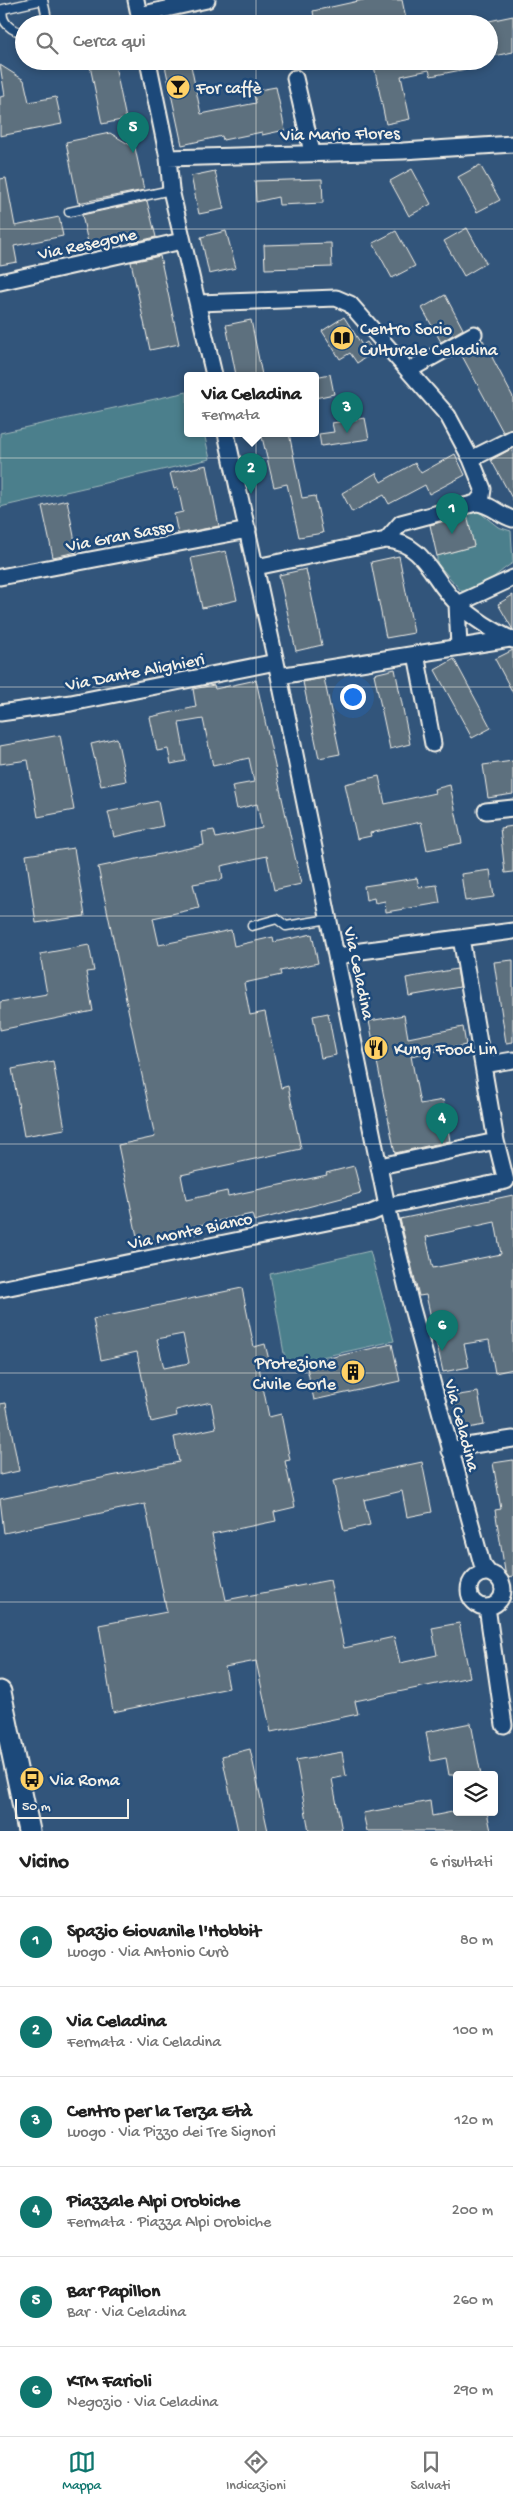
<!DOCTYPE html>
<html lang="it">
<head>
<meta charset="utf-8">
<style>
	body { margin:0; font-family:"Gochi Hand",sans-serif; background:#f6f6f6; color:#222 }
	.controls { position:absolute; right:15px; bottom:15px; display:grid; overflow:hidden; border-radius:5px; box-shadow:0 2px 8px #0003 }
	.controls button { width:45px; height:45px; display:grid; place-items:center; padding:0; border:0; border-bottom:1px solid #e0e0e0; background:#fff; color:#222; font:25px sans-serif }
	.scale { position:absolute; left:15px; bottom:12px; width:114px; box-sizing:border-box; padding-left:5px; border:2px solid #f4f1e8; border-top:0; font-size:14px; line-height:18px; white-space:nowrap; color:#f4f1e8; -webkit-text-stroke:4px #1f4a7a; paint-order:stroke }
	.you { position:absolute; left:352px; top:696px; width:18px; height:18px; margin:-12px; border:4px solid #fff; border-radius:50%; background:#1a73e8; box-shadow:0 0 0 8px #1a73e833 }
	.badge { display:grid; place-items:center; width:32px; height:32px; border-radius:50%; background:#0f766e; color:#fff; font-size:16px; font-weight:700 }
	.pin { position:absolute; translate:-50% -41px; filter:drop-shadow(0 1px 2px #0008) }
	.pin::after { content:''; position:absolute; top:26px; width:18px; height:15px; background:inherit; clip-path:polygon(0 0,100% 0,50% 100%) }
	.popup { position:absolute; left:184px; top:372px; width:135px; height:65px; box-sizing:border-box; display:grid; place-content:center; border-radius:5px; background:#fff; filter:drop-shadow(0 1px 4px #0005); font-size:16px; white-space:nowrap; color:#767676 }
	.popup b { font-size:19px; color:#222 }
	.popup::after { content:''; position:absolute; left:50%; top:100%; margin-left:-10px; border:10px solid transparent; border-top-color:#fff }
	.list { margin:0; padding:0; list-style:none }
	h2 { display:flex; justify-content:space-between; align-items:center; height:65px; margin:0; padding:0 20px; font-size:21px }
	h2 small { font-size:16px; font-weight:400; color:#767676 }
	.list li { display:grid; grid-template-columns:32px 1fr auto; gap:15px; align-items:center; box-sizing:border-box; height:90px; padding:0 20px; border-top:1px solid #e0e0e0 }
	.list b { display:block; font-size:19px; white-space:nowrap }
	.list p { margin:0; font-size:16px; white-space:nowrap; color:#767676 }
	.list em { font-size:16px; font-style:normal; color:#767676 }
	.icon { flex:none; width:28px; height:28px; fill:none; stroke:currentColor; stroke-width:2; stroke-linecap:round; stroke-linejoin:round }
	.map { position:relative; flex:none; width:513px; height:1831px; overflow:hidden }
	.search { position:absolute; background:#fff; box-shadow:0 2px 8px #0003; left:15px; right:15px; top:15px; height:55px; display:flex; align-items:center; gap:12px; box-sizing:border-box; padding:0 18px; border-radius:28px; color:#767676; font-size:19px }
	.sheet { height:605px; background:#fff }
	nav { display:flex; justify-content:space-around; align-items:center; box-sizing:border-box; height:70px; border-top:1px solid #e0e0e0; background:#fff; font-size:14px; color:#767676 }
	nav a { display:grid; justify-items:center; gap:2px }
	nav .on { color:#0f766e }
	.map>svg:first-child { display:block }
	.green { fill:#4b7f8c; stroke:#a0b8ba }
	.building { fill:#5d707e; stroke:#f4f1e8; fill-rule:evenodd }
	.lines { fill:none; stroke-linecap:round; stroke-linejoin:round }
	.lane-casing { stroke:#f4f1e8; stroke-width:11 }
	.street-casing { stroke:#f4f1e8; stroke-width:19 }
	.secondary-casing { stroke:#f4f1e8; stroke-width:25 }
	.lane { stroke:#1f4a7a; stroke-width:8 }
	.street { stroke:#1f4a7a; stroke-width:15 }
	.secondary { stroke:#1f4a7a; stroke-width:21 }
	.grid { fill:none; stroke:#f4f1e8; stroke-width:1; stroke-opacity:0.55 }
	.labels { text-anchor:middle; stroke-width:5; stroke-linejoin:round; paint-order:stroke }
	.poi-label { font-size:18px; fill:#f4f1e8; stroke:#1f4a7a; text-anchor:start }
	.street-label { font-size:18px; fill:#f4f1e8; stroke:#1f4a7a }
</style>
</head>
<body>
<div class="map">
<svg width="513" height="1831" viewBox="0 0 513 1831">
	<rect width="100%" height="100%" fill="#32557b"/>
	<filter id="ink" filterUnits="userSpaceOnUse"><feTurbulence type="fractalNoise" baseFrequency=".02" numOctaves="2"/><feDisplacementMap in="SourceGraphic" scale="10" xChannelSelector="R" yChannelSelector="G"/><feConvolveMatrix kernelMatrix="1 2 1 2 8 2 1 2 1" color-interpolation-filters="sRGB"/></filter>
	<g filter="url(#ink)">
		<path class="green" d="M187,392V433H204L210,459L0,507V433Z
			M478,511L498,527L511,531L513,563C497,572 481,593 461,591L437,563V556L474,546L466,513Z
			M370,1251L394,1341L286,1365L270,1274Z"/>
		<path class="building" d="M363,0H402L407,24H315L313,11Z
			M513,16V52L489,57V21Z
			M89,61H114L126,119L102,124Z
			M164,61H190L201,114L256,103L253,91L276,87L285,130L262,135V132L223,140L222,136L182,145Z
			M373,61H475L476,67L431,76L429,70L401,76L410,119L386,124Z
			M0,65L24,80L29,102L56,97L62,124L0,136V97L5,96Z
			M110,133L135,148L144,190L78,203L66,142Z
			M480,165L500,200L477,212L458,177Z
			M412,169L431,204L409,216L390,181Z
			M215,171L224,209L199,214L191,176Z
			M6,178L15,226L59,217L63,236L14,246L17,262L0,265V179Z
			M322,179L323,203L279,205L278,197L256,202L255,181Z
			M147,201L156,237L130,243L128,234L88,243L82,215Z
			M467,228L486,263L464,276L444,241Z
			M226,231L236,268L209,274L201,237Z
			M396,231L415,266L392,278L373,243Z
			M331,243L332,267L265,269L264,245Z
			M160,256L179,344L150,350L131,262Z
			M445,295L463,329L441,342L422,308Z
			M344,317L362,345L367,342L374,352L357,363L350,353L340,359L322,331Z
			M251,320L262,375H236L226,325Z
			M483,340L513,397V429L503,432L460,352Z
			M330,374L334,394L315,398V377Z
			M365,418L369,439L321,446L319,434L334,432L332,423Z
			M261,433H289L302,498L315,496L323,533L299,537L287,484L274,487Z
			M513,448V500L491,460Z
			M455,454L465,475L429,494L425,485L389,504L384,495L352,512L342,493L376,473L381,482L415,463L421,473Z
			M207,465L219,526L178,534L174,514L183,512L178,488L174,489L170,473Z
			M67,500L77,552L53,557L42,506Z
			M467,515L474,546L437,556L430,525Z
			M226,551L237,600L202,608L191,558Z
			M399,556L414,633L386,638L371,562Z
			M306,569L322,645L296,651L279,575Z
			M513,595V630L498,604Z
			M513,650V693L495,659Z
			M454,659L491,728L472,738L435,670Z
			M395,669L410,744L390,749L374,674Z
			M324,678L340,754L319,758L303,682Z
			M256,680L301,884L274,890L267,856L221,866L223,879L193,884L199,908L153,918L159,945L231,930L234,946L273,937L274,942L312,934L318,963L280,971L281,975L244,983L250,1015L265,1012L281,1088L288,1086L301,1149L181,1175L186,1200L227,1191L228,1196L327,1175L326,1173L354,1166L361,1193L254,1221L252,1214L195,1226L197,1234L139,1246L118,1145L155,1137L98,867L204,845L202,832L214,830L216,838L262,828L257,804L237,809L232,786L254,782L249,758L213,766L203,719L179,723L186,761L171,764L168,749L157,751L150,717L196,707L193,689L214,685L215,689Z
			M60,735L74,810L38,817L28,760L0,764V746Z
			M117,738L126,781L101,786L91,744Z
			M513,761V794L488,798L483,765Z
			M379,776L385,804L435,793L434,789L450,785L462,843L427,850L421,822L370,833L371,836L357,839L345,784Z
			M158,801L163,826L114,837L108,812Z
			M513,826V872L505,873L500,828Z
			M74,848L85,916L36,923L26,855Z
			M490,870L494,897L465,901L461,874Z
			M417,878L419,887L437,885L440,903L386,912L385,901L375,903L374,898L366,900L364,886Z
			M89,945L94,971L86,972L93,1011L0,1030V1002L47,994L40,954Z
			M513,960V1042L506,1043L494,962Z
			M457,969L460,987L409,996L406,978Z
			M328,1013L336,1055L321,1058L313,1016Z
			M404,1015L408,1038L463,1027L466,1045L411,1056L420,1104L443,1100L450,1141L395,1153L369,1021Z
			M53,1061L65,1129L24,1136L12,1069Z
			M513,1195V1369L495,1373L489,1340L464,1344L469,1367L443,1372L426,1295L419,1296L400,1219ZM495,1222L501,1254L433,1268L426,1237Z
			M242,1288L254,1347L265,1344L269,1360L258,1362L269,1417L281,1414L290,1460L285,1461L295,1507L274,1512L276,1521L212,1534L226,1600L330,1580L344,1648L394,1637L400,1663L437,1655L432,1628L459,1623L470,1677L355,1701L358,1714L271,1732L256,1661L225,1667L229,1688L113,1712L99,1625L167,1612L145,1504L4,1533L0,1499L179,1462L174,1437L216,1428L211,1402L176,1410L177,1416L151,1422L137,1352L101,1360L93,1319ZM183,1334L189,1363L164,1368L157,1339Z
			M392,1344L400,1381L314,1400L306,1363Z
			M478,1392L484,1425L458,1430L453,1396Z
			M6,1403L19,1471L0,1475V1404Z
			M513,1460V1576L506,1577L495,1510L501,1509L493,1463Z
			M422,1462L432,1512L407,1517L402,1491L364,1500L370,1525L344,1531L333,1481Z
			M471,1723L481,1775H449L446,1758L431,1761L426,1732Z
			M250,1749L268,1831H238L222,1756Z
			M342,1752L346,1776L332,1779L342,1831H309L296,1760Z
			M430,1801L432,1816L457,1811L487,1812L491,1831H367L363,1813Z"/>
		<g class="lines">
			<defs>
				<path id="lane" d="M42,24L46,14L43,0
					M24,32C12,32 0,22 3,9L43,0
					M69,212L171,190
					M252,926L277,919L286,926L329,919"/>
				<path id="street" d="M136,0L141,24
					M139,15L207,0
					M148,61L168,158L171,190L214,375
					M295,78L312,152
					M168,158L403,151L513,144
					M0,282L182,241
					M198,303L336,298L350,304L448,416L471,459L483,489L482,496L476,503
					M409,370L474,334
					M226,433L279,676L387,1206L410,1301L482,1564L489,1573
					M471,459L513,438
					M386,540C427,543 432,582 458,604C473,618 495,632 513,640
					M256,567L386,540L401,523L476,503C491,504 499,515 513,519
					M0,577L248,530
					M457,604L513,578
					M457,604L459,647
					M416,654L433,744
					M279,676L510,639
					M0,713L71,703L276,662
					M486,811L513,808
					M337,957L361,951L513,931
					M483,1065L513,1060
					M380,1166L496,1141
					M0,1289L371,1213L387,1206L506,1181L496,1141L461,938
					M450,1451L466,1446L513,1439
					M469 1590a17 17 0 1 1 34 0a17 17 0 1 1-34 0Z
					M487,1607L504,1725"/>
				<path id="secondary" d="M0,1692L29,1831"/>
			</defs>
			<use href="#lane" class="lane-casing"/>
			<use href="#street" class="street-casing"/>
			<use href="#secondary" class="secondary-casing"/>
			<use href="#lane" class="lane"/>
			<use href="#street" class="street"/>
			<use href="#secondary" class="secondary"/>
		</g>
	</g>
	<path class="grid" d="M256,0V24M256,61V1831M0,229H513M0,458H513M0,687H513M0,916H513M0,1144H513M0,1373H513M0,1602H513"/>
	<defs>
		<symbol id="bar-disc" viewBox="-11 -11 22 22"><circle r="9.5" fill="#ffd166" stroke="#1f4a7a"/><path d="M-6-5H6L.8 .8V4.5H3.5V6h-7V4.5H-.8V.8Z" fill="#111"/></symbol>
		<symbol id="library-disc" viewBox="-11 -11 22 22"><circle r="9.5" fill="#ffd166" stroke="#1f4a7a"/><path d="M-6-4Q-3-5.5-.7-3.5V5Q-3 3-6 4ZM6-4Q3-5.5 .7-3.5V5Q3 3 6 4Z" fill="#111"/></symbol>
		<symbol id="restaurant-disc" viewBox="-11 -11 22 22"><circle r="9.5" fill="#ffd166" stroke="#1f4a7a"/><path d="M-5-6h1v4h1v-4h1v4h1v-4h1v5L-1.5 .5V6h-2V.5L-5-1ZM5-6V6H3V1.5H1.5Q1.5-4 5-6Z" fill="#111"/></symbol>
		<symbol id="building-disc" viewBox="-11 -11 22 22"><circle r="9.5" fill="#ffd166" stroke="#1f4a7a"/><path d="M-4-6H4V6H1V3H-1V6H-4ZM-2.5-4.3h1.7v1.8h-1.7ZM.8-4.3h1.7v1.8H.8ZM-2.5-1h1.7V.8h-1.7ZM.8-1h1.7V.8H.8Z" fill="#111"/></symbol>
		<symbol id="bus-disc" viewBox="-11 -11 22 22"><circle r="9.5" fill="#ffd166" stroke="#1f4a7a"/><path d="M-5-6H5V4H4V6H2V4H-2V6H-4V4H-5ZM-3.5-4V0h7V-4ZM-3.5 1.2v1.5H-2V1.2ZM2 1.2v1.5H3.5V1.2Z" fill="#111"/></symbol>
	</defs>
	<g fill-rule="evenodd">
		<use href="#bar-disc" x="164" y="73" width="28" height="28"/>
		<use href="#library-disc" x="328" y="324" width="28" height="28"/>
		<use href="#restaurant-disc" x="362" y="1034" width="28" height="28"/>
		<use href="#building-disc" x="339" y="1358" width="28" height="28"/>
		<use href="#bus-disc" x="18" y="1765" width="28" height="28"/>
	</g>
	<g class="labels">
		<g class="poi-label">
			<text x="196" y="93">For caffè</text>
			<text x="360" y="334">Centro Socio<tspan x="360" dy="21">Culturale Celadina</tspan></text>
			<text x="394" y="1054">Kung Food Lin</text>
			<text x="336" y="1368" text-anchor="end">Protezione<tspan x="336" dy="21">Civile Gorle</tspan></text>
			<text x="50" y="1785">Via Roma</text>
		</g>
		<g class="street-label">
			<text transform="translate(340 133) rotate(-1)" y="6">Via Mario Flores</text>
			<text transform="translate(87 243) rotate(-12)" y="6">Via Resegone</text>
			<text transform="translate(120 535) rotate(-11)" y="6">Via Gran Sasso</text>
			<text transform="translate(135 671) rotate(-11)" y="6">Via Dante Alighieri</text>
			<text transform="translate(360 973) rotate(78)" y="6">Via Celadina</text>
			<text transform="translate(190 1230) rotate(-12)" y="6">Via Monte Bianco</text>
			<text transform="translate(463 1425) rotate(75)" y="6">Via Celadina</text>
		</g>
	</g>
</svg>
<div class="controls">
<button><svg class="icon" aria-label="layers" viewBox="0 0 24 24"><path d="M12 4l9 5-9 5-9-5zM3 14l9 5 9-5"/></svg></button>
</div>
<div class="scale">50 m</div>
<div class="you"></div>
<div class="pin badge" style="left:452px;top:534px">1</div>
<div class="pin badge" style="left:251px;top:494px">2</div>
<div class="popup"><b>Via Celadina</b>Fermata</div>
<div class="pin badge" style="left:347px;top:433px">3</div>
<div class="pin badge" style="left:442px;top:1144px">4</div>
<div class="pin badge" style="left:133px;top:153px">5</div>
<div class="pin badge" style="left:442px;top:1351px">6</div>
<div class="search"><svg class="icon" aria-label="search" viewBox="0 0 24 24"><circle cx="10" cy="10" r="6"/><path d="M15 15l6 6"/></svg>Cerca qui</div>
</div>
<section class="sheet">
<h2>Vicino<small>6 risultati</small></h2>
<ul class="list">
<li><span class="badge">1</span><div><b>Spazio Giovanile l'Hobbit</b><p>Luogo · Via Antonio Curò</p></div><em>80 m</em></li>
<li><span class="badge">2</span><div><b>Via Celadina</b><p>Fermata · Via Celadina</p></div><em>100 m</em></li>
<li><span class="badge">3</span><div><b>Centro per la Terza Età</b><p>Luogo · Via Pizzo dei Tre Signori</p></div><em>120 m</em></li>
<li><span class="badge">4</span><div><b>Piazzale Alpi Orobiche</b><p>Fermata · Piazza Alpi Orobiche</p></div><em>200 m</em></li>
<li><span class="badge">5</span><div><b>Bar Papillon</b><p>Bar · Via Celadina</p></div><em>260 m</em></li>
<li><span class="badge">6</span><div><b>KTM Farioli</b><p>Negozio · Via Celadina</p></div><em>290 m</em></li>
</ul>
</section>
<nav>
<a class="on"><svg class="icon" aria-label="map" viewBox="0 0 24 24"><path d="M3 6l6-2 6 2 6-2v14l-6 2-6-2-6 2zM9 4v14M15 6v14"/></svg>Mappa</a>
<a><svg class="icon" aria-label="directions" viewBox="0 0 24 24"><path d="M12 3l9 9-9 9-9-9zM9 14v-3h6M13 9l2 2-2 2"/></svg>Indicazioni</a>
<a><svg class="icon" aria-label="saved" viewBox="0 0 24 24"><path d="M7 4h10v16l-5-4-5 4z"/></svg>Salvati</a>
</nav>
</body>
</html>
